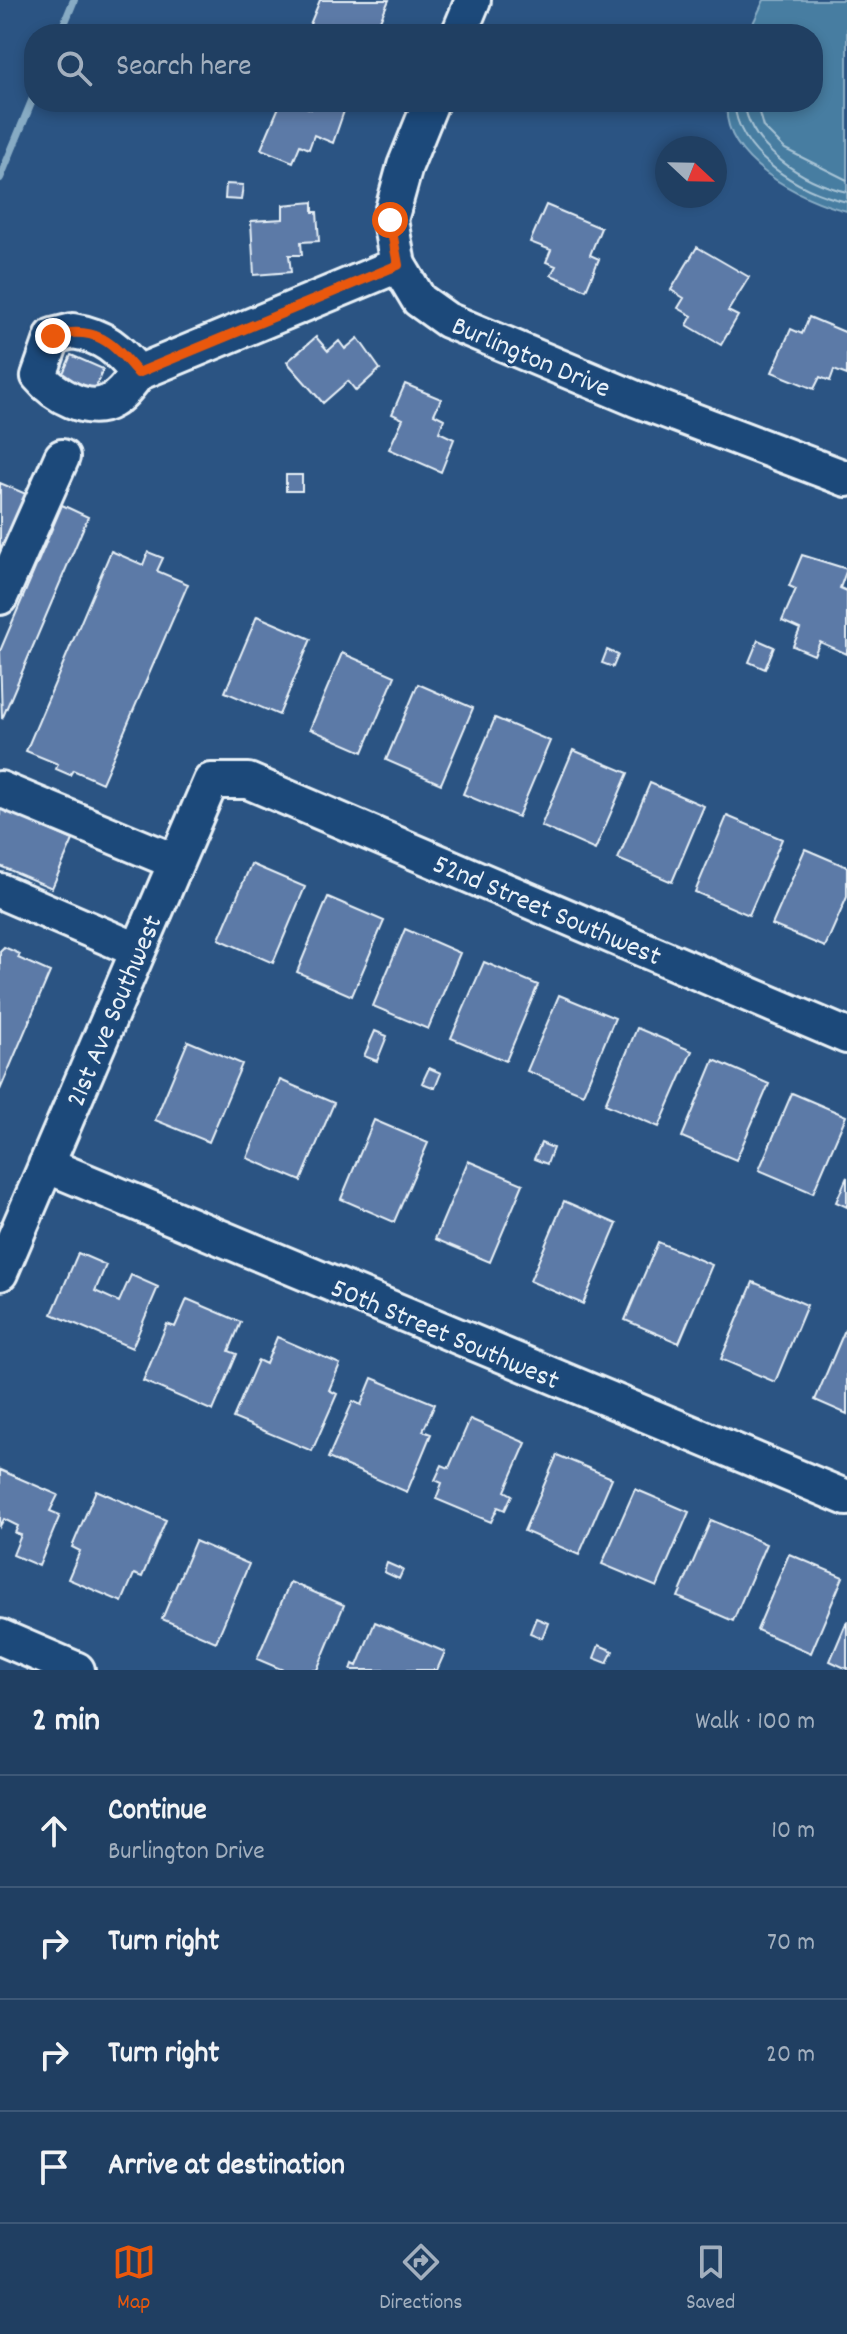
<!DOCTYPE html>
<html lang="en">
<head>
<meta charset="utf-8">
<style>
	body { margin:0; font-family:Dekko,sans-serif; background:#284668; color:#f1f3f6 }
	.compass { position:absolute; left:655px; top:136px; width:72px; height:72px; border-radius:50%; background:#203f62; box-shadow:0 4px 12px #0003; rotate:112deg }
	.stop { position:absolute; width:24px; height:24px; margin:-18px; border:6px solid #ea580c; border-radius:50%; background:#fff }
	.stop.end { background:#ea580c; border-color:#fff; box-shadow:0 2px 8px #0008 }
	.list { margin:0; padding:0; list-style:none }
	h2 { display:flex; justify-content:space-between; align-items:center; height:104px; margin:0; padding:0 32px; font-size:34px }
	h2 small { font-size:26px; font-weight:400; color:#a2afbe }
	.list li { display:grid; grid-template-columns:52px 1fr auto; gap:24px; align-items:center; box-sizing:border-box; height:112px; padding:0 32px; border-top:2px solid #3d5877 }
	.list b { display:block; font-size:30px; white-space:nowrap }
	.list p { margin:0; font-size:26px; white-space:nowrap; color:#a2afbe }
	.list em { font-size:26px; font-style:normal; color:#a2afbe }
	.icon { flex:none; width:44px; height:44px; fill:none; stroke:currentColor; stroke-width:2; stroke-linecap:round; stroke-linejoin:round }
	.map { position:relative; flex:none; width:847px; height:1670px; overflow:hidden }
	.search { position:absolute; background:#203f62; box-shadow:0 4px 12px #0003; left:24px; right:24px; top:24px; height:88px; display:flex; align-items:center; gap:20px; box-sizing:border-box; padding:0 28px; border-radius:32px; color:#a2afbe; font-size:30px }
	.sheet { height:552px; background:#203f62 }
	nav { display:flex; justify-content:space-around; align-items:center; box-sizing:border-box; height:112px; border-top:2px solid #3d5877; background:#203f62; font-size:22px; color:#a2afbe }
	nav a { display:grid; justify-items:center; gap:4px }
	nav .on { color:#ea580c }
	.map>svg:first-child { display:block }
	.water { fill:#467da1; stroke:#87abc4; stroke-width:2 }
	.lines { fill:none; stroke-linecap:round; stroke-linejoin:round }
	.shore { stroke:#a7c3d5; stroke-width:2 }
	.stream { stroke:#87abc4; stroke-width:8 }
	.building { fill:#5c7aa7; stroke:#e8f1f8; stroke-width:2 }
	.minor-casing { stroke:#e8f1f8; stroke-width:40 }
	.minor { stroke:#1f4a7a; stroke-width:34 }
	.route { stroke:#ea580c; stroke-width:10 }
	.labels { text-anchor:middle; stroke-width:6; stroke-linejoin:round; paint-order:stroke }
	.street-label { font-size:28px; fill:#e8f1f8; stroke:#1f4a7a }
</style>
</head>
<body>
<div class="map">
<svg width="847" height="1670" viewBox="0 0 847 1670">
	<rect width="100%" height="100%" fill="#2b5483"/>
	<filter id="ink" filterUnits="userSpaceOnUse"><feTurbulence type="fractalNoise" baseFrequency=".0125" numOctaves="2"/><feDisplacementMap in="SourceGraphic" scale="16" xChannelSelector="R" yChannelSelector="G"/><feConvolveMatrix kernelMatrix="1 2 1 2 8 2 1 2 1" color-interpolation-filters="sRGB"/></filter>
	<g filter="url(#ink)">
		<path class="water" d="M764,0H847V211C801,200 720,159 727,102H813V34H748Z"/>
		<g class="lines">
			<path class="shore" d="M734,102C738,156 799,191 847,202
				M744,102C750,149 803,182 847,192
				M756,102L763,127L785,149L847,180"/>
			<path class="stream" d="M60,34L74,0
				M0,178L34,96"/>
		</g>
		<path class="building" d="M320,0H389L374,34H306Z
			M281,102H293L311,109L314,102H330L345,108L333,143L314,135L309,149L300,145L293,162L261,149Z
			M226,184L243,185L241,200L225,199Z
			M313,202V212H317L319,241L301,242L302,255H289L291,272L254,275L251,221L283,219V205Z
			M546,205L601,228L590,255L599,259L586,290L551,275L556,266L546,262L551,250L530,242Z
			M697,247L749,277L728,311L738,316L721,345L687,325L692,316L678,308L684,298L671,290Z
			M809,317L847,333V375L834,370L830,381L820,377L814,389L772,372L791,329L802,334Z
			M316,337L328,351L339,341L345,349L358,338L380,369L356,391L348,381L323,403L287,362Z
			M71,355L103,369L93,394L60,380Z
			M405,384L441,399L434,414L444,419L439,432L454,439L441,472L389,449L403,419L392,414Z
			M286,475H302V491H286Z
			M0,483L26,494L0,555Z
			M62,505L88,517L2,719L0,651Z
			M111,551L143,565L148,552L163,558L157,571L188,584L102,783L73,770L70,775L56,769L58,764L26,751Z
			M802,555L847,569L840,588L847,591V654L820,642L814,655L793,646L800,629L782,621L796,589L789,586Z
			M257,616L311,639L279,715L225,692Z
			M758,640L774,647L765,669L749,662Z
			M607,650L618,655L613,667L602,663Z
			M342,653L395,676L363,752L310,729Z
			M418,684L473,708L441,784L386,760Z
			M495,718L550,741L518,817L463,794Z
			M573,750L628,773L595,850L541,826Z
			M650,783L704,806L672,882L618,859Z
			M0,808L73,840L52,888L0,866Z
			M727,816L782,839L749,915L695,892Z
			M805,849L847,867V897L825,947L772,925Z
			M251,864L305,887L273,963L219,939Z
			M328,897L384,921L352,996L297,972Z
			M405,929L460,953L428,1029L373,1006Z
			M4,947L20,954L18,958L50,972L0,1090V951Z
			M484,962L538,985L506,1061L451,1038Z
			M559,995L615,1018L583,1094L527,1071Z
			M637,1028L692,1051L659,1127L605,1104Z
			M375,1031L387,1036L377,1061L364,1056Z
			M188,1041L242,1064L209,1142L155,1120Z
			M714,1060L769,1084L736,1160L682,1137Z
			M429,1068L441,1073L435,1088L422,1083Z
			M280,1080L334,1103L301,1181L247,1158Z
			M792,1093L846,1116L813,1193L759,1170Z
			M374,1120L428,1143L394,1222L341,1199Z
			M541,1143L553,1148L547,1164L534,1159Z
			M468,1161L523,1184L490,1262L435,1239Z
			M847,1177V1207L836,1202Z
			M564,1201L617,1224L583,1304L530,1281Z
			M658,1242L712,1265L679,1343L625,1320Z
			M78,1253L106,1265L95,1291L119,1302L131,1275L158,1287L132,1348L52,1314Z
			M753,1282L807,1305L775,1382L721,1359Z
			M187,1299L241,1322L229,1351L237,1354L213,1411L143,1381L167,1324L175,1327Z
			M847,1325V1414L815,1400Z
			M277,1337L340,1364L329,1390L337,1394L312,1451L233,1418L258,1360L266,1364Z
			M372,1378L435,1404L423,1431L431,1434L407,1492L328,1458L353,1401L361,1405Z
			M470,1419L526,1443L505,1491L512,1495L505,1510L498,1507L491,1522L436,1499L442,1483L435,1480L442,1465L449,1468Z
			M557,1455L612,1478L579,1555L524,1531Z
			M0,1470L58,1495L50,1511L60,1515L39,1566L13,1555L21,1535L15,1533L18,1526L4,1519L0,1526Z
			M635,1489L689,1512L657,1587L602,1564Z
			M96,1490L166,1520L142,1577L134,1574L122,1602L68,1579L80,1551L72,1547Z
			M711,1520L766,1544L733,1621L678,1597Z
			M195,1541L249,1564L216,1642L162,1619Z
			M789,1554L843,1577L811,1653L757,1630Z
			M387,1563L403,1570L399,1579L384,1572Z
			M290,1582L344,1605L317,1670H283L257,1659Z
			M536,1618L548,1623L542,1638L530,1633Z
			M847,1621V1669L830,1661Z
			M375,1622L445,1652L437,1670H351L353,1664L357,1666Z
			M599,1645L613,1651L607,1663L594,1658Z"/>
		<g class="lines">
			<defs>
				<path id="minor" d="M459,34L473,0
					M431,102L405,166L390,220L398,265L419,300L447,320L636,399L847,479
					M73,331C104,336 118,349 138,373C130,383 122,395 111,401C88,415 54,394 39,376L53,336Z
					M138,373L398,265
					M0,597L62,457
					M0,789L176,862
					M0,891L137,950
					M46,1165L847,1498
					M0,1273L211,781H248L847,1036
					M0,1637L77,1670"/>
			</defs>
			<use href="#minor" class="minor-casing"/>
			<use href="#minor" class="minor"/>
		</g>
	</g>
	<g class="lines" filter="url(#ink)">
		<path class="route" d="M53,336C96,325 112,342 138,373L398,265L390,220"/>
	</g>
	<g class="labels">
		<g class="street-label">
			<text transform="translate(532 355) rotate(23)" y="10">Burlington Drive</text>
			<text transform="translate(548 908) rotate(23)" y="10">52nd Street Southwest</text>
			<text transform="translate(112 1010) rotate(-67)" y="10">21st Ave Southwest</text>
			<text transform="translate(446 1332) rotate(23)" y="10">50th Street Southwest</text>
		</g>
	</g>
</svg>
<svg class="compass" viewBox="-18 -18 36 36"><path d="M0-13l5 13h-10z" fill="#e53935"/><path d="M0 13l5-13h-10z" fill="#a2afbe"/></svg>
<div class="stop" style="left:390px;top:220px"></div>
<div class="stop end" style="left:53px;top:336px"></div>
<div class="search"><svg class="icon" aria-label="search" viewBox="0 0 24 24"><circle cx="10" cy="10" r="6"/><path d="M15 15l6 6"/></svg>Search here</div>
</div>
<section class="sheet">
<h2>2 min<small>Walk · 100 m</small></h2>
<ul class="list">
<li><svg class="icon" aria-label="ahead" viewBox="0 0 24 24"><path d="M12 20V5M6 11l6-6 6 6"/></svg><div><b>Continue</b><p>Burlington Drive</p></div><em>10 m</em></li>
<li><svg class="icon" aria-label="right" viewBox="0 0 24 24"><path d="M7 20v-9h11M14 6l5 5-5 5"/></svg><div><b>Turn right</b></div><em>70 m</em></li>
<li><svg class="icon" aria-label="right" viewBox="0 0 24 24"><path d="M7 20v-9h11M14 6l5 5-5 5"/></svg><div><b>Turn right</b></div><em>20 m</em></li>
<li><svg class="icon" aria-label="arrive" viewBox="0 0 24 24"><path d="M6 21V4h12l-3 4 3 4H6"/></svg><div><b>Arrive at destination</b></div></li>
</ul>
</section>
<nav>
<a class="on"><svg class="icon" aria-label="map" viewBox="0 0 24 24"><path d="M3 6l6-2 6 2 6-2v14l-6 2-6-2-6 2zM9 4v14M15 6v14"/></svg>Map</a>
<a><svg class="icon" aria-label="directions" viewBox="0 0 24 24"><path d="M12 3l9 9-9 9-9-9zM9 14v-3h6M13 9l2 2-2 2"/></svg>Directions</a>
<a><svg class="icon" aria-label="saved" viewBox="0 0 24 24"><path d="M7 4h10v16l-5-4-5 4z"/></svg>Saved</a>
</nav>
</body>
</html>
